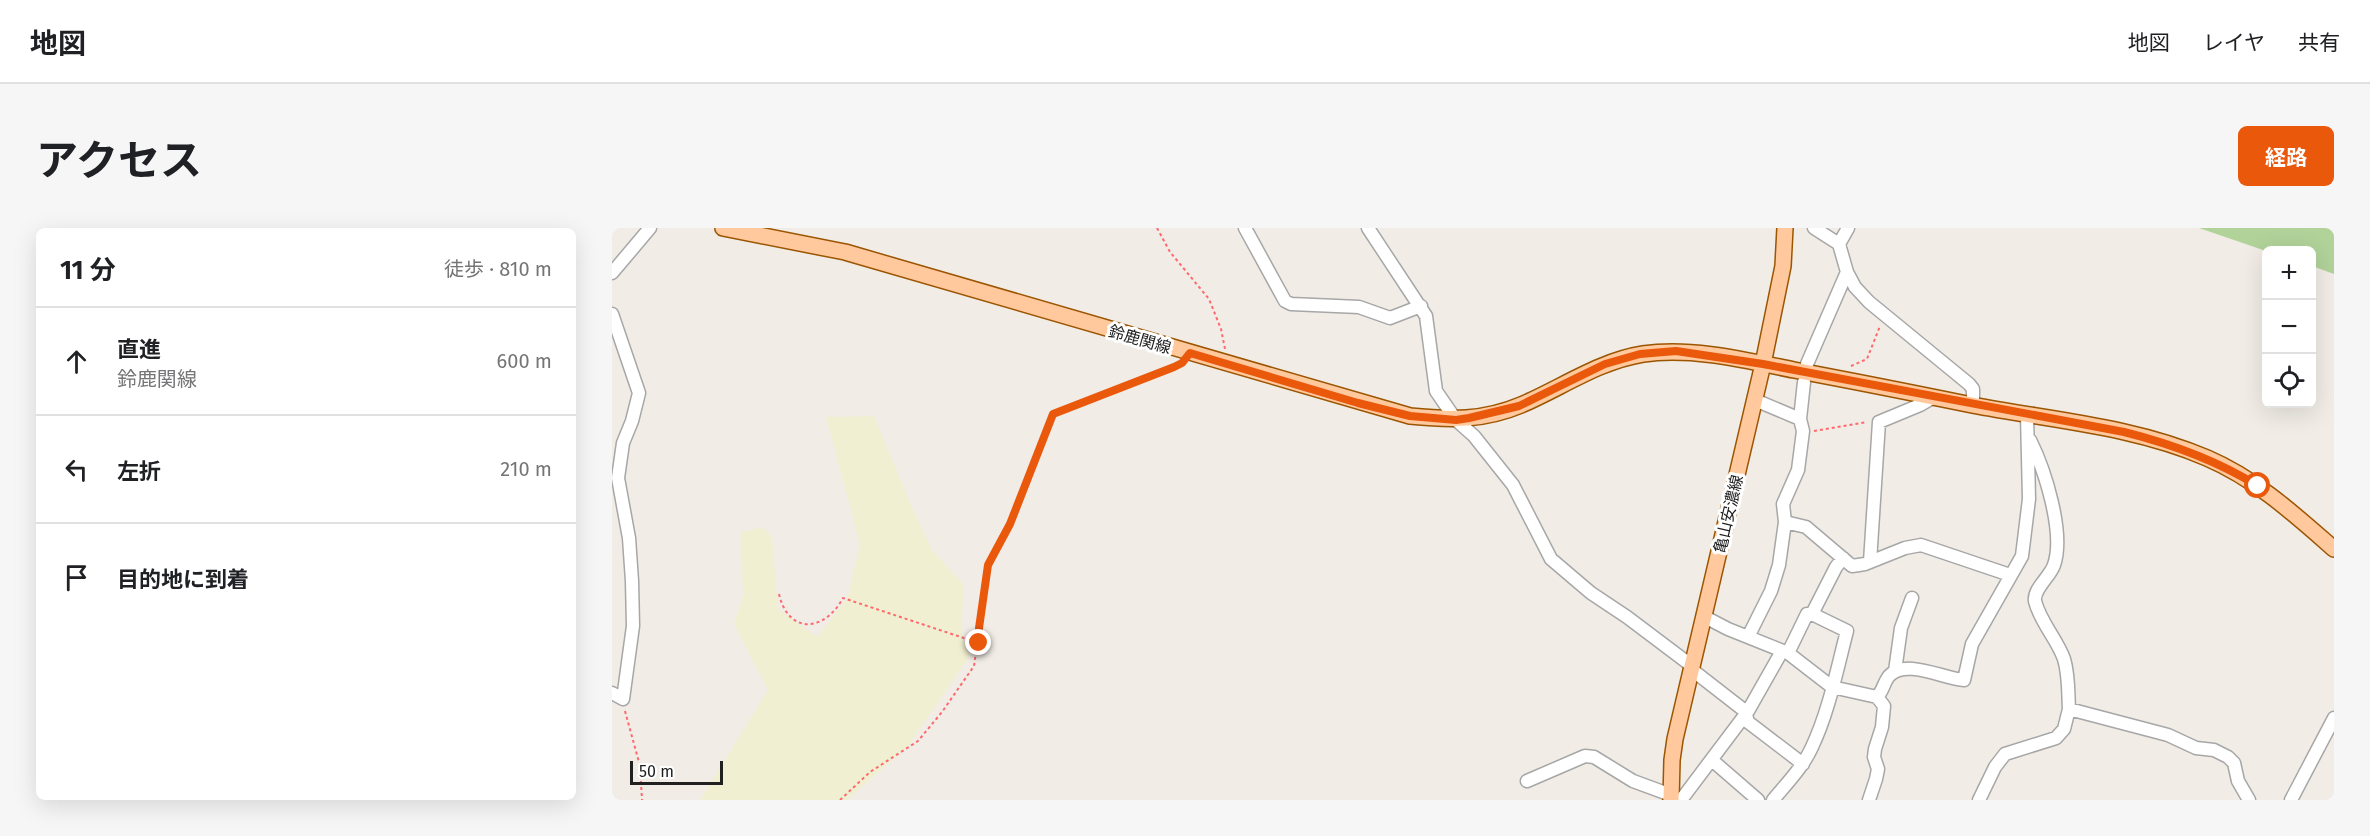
<!DOCTYPE html>
<html lang="ja">
<head>
<meta charset="utf-8">
<style>
	body { margin:0; font-family:"Fira Sans","Noto Sans JP",sans-serif; background:#f6f6f6; color:#202124 }
	.controls { position:absolute; right:18px; top:18px; display:grid; overflow:hidden; border-radius:9px; box-shadow:0 6px 24px #0002 }
	.controls button { width:54px; height:54px; display:grid; place-items:center; padding:0; border:0; border-bottom:2px solid #e0e0e0; background:#fff; color:#202124; font:30px sans-serif }
	.scale { position:absolute; left:18px; bottom:15px; width:93px; box-sizing:border-box; padding-left:6px; border:3px solid #202020; border-top:0; font-size:16px; line-height:21px; white-space:nowrap; color:#202020; -webkit-text-stroke:4px #fff; paint-order:stroke }
	.stop { position:absolute; width:18px; height:18px; margin:-14px; border:4px solid #ea580c; border-radius:50%; background:#fff }
	.stop.end { background:#ea580c; border-color:#fff; box-shadow:0 2px 6px #0008 }
	.list { margin:0; padding:0; list-style:none }
	h2 { display:flex; justify-content:space-between; align-items:center; height:78px; margin:0; padding:0 24px; font-size:26px }
	h2 small { font-size:20px; font-weight:400; color:#757577 }
	.list li { display:grid; grid-template-columns:39px 1fr auto; gap:18px; align-items:center; box-sizing:border-box; height:108px; padding:0 24px; border-top:2px solid #e0e0e0 }
	.list b { display:block; font-size:22px; white-space:nowrap }
	.list p { margin:0; font-size:20px; white-space:nowrap; color:#757577 }
	.list em { font-size:20px; font-style:normal; color:#757577 }
	.icon { flex:none; width:33px; height:33px; fill:none; stroke:currentColor; stroke-width:2; stroke-linecap:round; stroke-linejoin:round }
	.map { position:relative; flex:none; width:1722px; height:572px; overflow:hidden; border-radius:9px }
	header { display:flex; align-items:center; gap:36px; box-sizing:border-box; height:84px; padding:0 30px; background:#fff; border-bottom:2px solid #e0e0e0 }
	header strong { font-size:28px }
	nav { display:flex; gap:33px; margin-inline-start:auto; font-size:21px }
	.intro { display:flex; align-items:center; justify-content:space-between; box-sizing:border-box; height:144px; padding:0 36px }
	h1 { margin:0; font-size:42px }
	.button { padding:15px 27px; border-radius:9px; background:#ea580c; color:#fff; font-size:21px; font-weight:700 }
	main { display:flex; gap:36px; padding:0 36px }
	aside { flex:1; background:#fff; border-radius:9px; box-shadow:0 6px 24px #0002 }
	.map>svg:first-child { display:block }
	.farmland { fill:#f0efd1 }
	.forest { fill:#b1d299 }
	.lines { fill:none; stroke-linecap:round; stroke-linejoin:round }
	.minor-casing { stroke:#a7a7a7; stroke-width:15 }
	.major-casing { stroke:#9c5500; stroke-width:18 }
	.path { stroke:#ff696d; stroke-width:2; stroke-dasharray:3 3; stroke-linecap:butt }
	.minor { stroke:#fff; stroke-width:12 }
	.major { stroke:#ffc89d; stroke-width:15 }
	.route { stroke:#ea580c; stroke-width:8 }
	.labels { text-anchor:middle; stroke-width:6; stroke-linejoin:round; paint-order:stroke }
	.street-label { font-size:16px; fill:#202020; stroke:#fff }
</style>
</head>
<body>
<header>
<strong>地図</strong>
<nav><a>地図</a><a>レイヤ</a><a>共有</a></nav>
</header>
<div class="intro"><h1>アクセス</h1><a class="button">経路</a></div>
<main>
<aside>
<h2>11 分<small>徒歩 · 810 m</small></h2>
<ul class="list">
<li><svg class="icon" aria-label="ahead" viewBox="0 0 24 24"><path d="M12 20V5M6 11l6-6 6 6"/></svg><div><b>直進</b><p>鈴鹿関線</p></div><em>600 m</em></li>
<li><svg class="icon" aria-label="left" viewBox="0 0 24 24"><path d="M17 20v-9H6M10 6l-5 5 5 5"/></svg><div><b>左折</b></div><em>210 m</em></li>
<li><svg class="icon" aria-label="arrive" viewBox="0 0 24 24"><path d="M6 21V4h12l-3 4 3 4H6"/></svg><div><b>目的地に到着</b></div></li>
</ul>
</aside>
<div class="map">
<svg width="1722" height="572" viewBox="0 0 1722 572">
	<rect width="100%" height="100%" fill="#f1ece6"/>
	<path class="farmland" d="M262,188L298,275L320,322L352,357L349,407L358,428L297,517L235,572H88L156,462L122,396L131,368L129,304L151,299L160,310L166,381L205,409L235,371L248,316L214,189Z"/>
	<path class="forest" d="M1587,0H1722V46L1700,38V22L1654,23Z"/>
	<g class="lines">
		<defs>
			<path id="minor" d="M633,0L673,73L679,76L747,79L778,90L809,78
				M756,0L814,88L824,163L844,192L862,208L901,257L939,331L979,365L1015,389L1080,438
				M1202,0L1227,16L1235,44L1243,59L1257,74L1357,156L1361,161V177
				M1227,16L1236,0
				M0,45L38,0
				M0,86L27,165L20,193L11,215L6,250L17,310L20,353L21,398L11,471L0,465
				M1195,136L1235,44
				M1192,154L1188,191L1191,203L1186,242L1171,276L1173,294L1194,299L1240,338L1253,336L1293,320L1309,317L1398,347
				M1143,172L1188,191
				M1418,212C1433,242 1453,305 1442,337C1438,349 1421,361 1423,373C1428,394 1445,411 1452,431C1457,447 1456,465 1457,481
				M1258,334L1267,194L1308,177L1322,169
				M1200,386L1224,339L1231,330
				M1091,388L1116,401L1176,425L1220,459L1265,469C1271,463 1272,454 1277,448C1294,430 1332,451 1352,452L1360,416L1410,328L1417,271L1415,187
				M1136,409L1159,363L1167,337L1173,294
				M1079,441L1133,483L1136,494L1191,536
				M1283,443L1289,400L1300,370
				M1101,533L1146,572
				M915,553L973,528L982,529L1021,553L1059,567
				M1069,572L1136,483L1170,423
				M1161,572C1175,555 1191,539 1200,519C1217,483 1225,441 1235,403L1200,386H1195L1176,425
				M1257,572L1264,551L1266,541L1262,529L1263,521L1270,499L1272,478L1265,469
				M1367,572L1383,539L1393,526L1444,510L1452,501L1457,481L1556,507L1584,520L1602,522L1616,529L1622,535L1626,553L1637,572
				M1679,572L1722,490"/>
			<path id="major" d="M111,0L233,24L798,188C838,192 871,193 909,177C949,160 987,133 1031,126C1080,119 1133,132 1182,142C1241,153 1301,165 1360,177C1438,192 1521,198 1595,230C1644,251 1682,286 1722,321
				M1059,572L1060,532L1063,511L1151,136L1171,38L1173,0"/>
		</defs>
		<use href="#minor" class="minor-casing"/>
		<use href="#major" class="major-casing"/>
		<path class="path" d="M545,0L558,24L597,71L609,101L613,121
			M1239,138L1255,131L1268,98
			M1202,203L1255,194
			M167,366C176,406 212,405 231,370L367,415
			M13,483L28,538L30,572
			M228,572L258,544L306,513L330,484L362,438L377,337L406,276L426,222L442,186L569,135"/>
		<use href="#minor" class="minor"/>
		<use href="#major" class="major"/>
	</g>
	<g class="lines">
		<path class="route" d="M367,415V400L376,337L398,296L441,186L562,139L570,135L578,125L746,175L798,188L844,192L857,190L907,178L993,136L1028,126L1064,123L1151,136L1512,204C1560,216 1604,232 1646,258"/>
	</g>
	<g class="labels">
		<g class="street-label">
			<text transform="translate(528 111) rotate(16)" y="6">鈴鹿関線</text>
			<text transform="translate(1116 286) rotate(-77)" y="6">亀山安濃線</text>
		</g>
	</g>
</svg>
<div class="controls">
<button>+</button>
<button>−</button>
<button><svg class="icon" aria-label="locate" viewBox="0 0 24 24"><circle cx="12" cy="12" r="6"/><path d="M12 2v4M12 18v4M2 12h4M18 12h4"/></svg></button>
</div>
<div class="scale">50 m</div>
<div class="stop" style="left:1646px;top:258px"></div>
<div class="stop end" style="left:367px;top:415px"></div>
</div>
</main>
</body>
</html>
